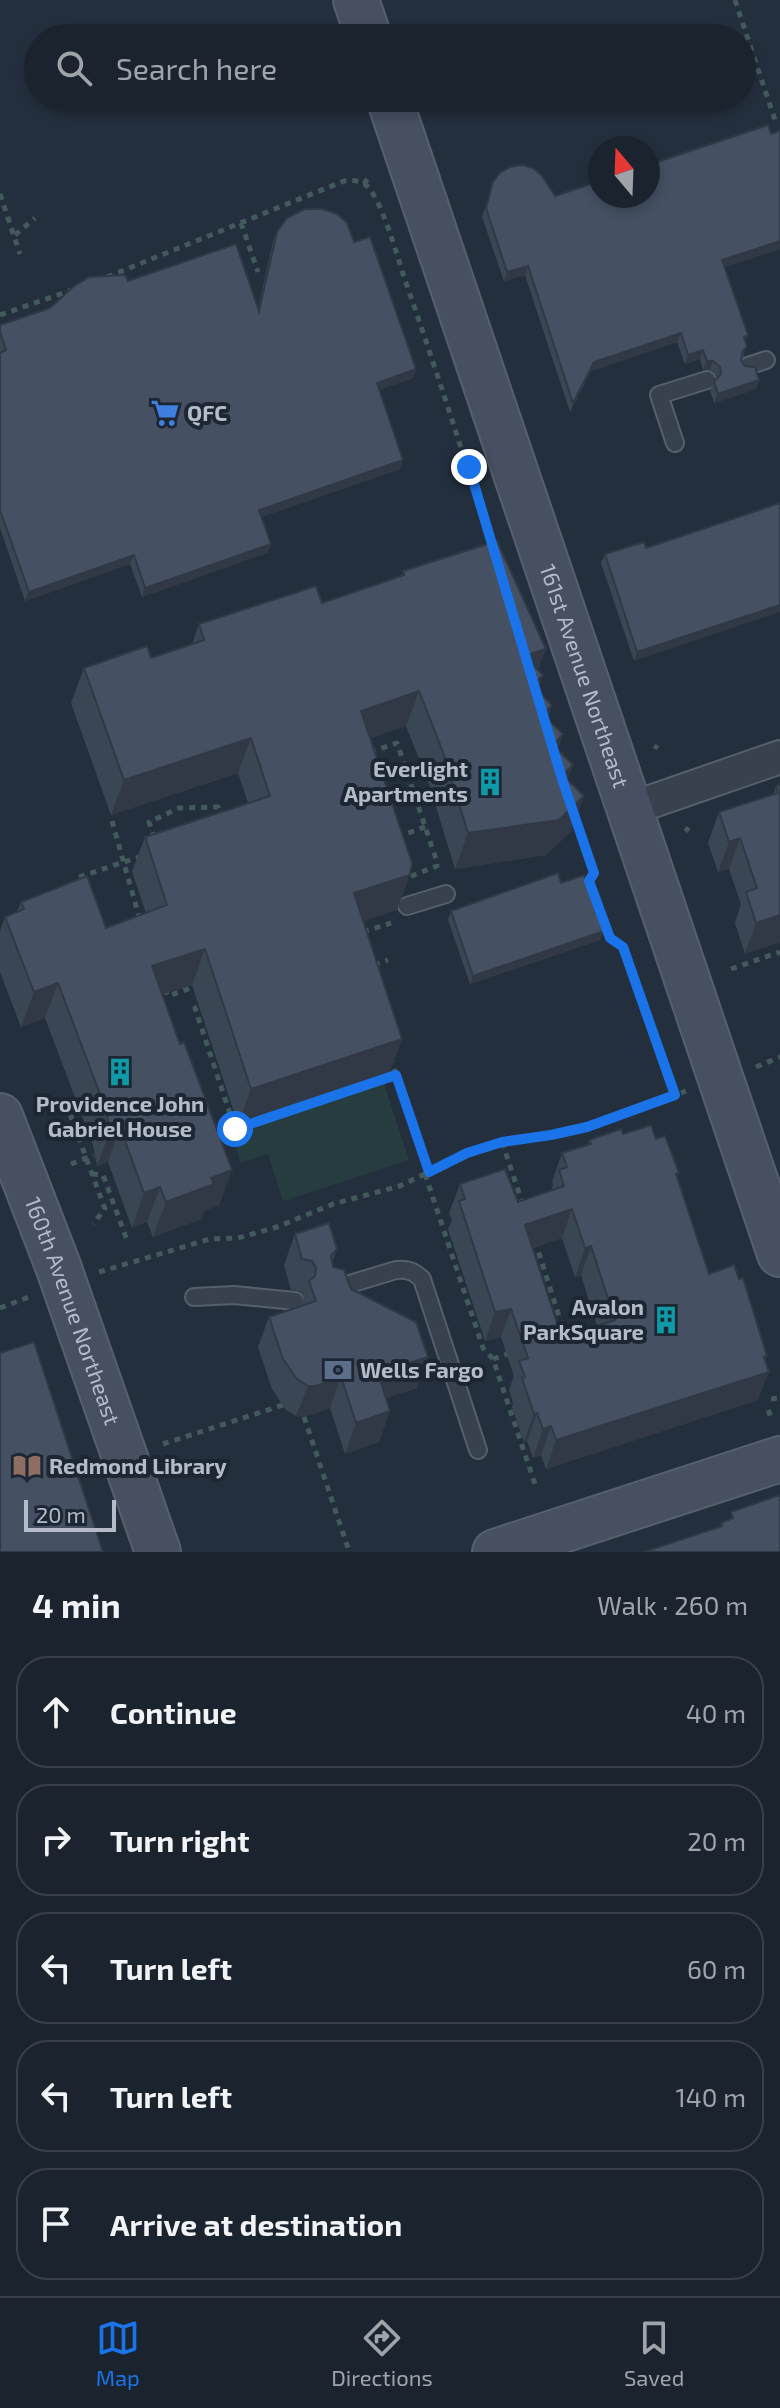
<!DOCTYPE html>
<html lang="en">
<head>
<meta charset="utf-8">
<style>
	body { margin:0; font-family:"Exo 2",sans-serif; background:#242b36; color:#f1f3f6 }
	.compass { position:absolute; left:588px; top:136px; width:72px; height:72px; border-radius:50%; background:#1b232e; box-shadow:0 4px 12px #0003; rotate:341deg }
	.scale { position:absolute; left:24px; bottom:20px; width:92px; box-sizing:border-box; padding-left:8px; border:4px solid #b4bcc9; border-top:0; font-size:22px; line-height:28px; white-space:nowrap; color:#b4bcc9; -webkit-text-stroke:6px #1d2633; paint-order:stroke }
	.stop { position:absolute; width:24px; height:24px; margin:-18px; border:6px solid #1a73e8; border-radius:50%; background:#fff }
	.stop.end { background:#1a73e8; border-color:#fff; box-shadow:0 2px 8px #0008 }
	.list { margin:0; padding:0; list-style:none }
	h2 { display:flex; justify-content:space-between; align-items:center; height:104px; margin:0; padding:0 32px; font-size:34px }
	h2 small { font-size:26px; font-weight:400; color:#a0a4aa }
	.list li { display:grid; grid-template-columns:52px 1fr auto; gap:24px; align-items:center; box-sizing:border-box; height:112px; margin:0 16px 16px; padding:0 16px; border:2px solid #39404a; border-radius:32px }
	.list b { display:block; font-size:30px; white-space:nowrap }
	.list em { font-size:26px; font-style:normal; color:#a0a4aa }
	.icon { flex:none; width:44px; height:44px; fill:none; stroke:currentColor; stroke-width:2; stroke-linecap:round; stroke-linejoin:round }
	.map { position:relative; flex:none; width:780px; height:1552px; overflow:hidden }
	.search { position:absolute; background:#1b232e; box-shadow:0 4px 12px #0003; left:24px; right:24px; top:24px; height:88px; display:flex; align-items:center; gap:20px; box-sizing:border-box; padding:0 28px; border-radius:44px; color:#a0a4aa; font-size:30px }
	.sheet { height:744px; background:#1b232e }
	nav { display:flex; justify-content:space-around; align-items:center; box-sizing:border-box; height:112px; border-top:2px solid #39404a; background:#1b232e; font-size:22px; color:#a0a4aa }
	nav a { display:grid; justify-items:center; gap:4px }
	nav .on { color:#1a73e8 }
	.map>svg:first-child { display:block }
	.green { fill:#263c3f }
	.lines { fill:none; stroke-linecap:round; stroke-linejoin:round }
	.lane-casing { stroke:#565f6c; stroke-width:20 }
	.street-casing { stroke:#565f6c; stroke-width:36 }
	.secondary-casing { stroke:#565f6c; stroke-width:48 }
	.path { stroke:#44595c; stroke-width:5; stroke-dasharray:6 6; stroke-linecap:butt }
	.lane { stroke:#38414e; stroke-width:16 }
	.street { stroke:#38414e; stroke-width:32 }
	.secondary { stroke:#465061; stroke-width:44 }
	.wall { fill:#3b4654; fill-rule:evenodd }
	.shaded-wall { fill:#303945 }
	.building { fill:#455162; stroke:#303945; stroke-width:2; fill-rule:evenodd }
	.route { stroke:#1a73e8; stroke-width:10 }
	.labels { text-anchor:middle; stroke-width:8; stroke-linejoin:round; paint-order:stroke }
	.poi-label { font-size:22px; font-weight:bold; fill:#b4bcc9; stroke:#1d2633; text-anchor:start }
	.street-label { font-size:22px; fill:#b4bcc9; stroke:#1d2633 }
</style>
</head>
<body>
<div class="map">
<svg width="780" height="1552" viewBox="0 0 780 1552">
	<rect width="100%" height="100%" fill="#242f3e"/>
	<path class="green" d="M384,1084L409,1160L283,1201L268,1154L241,1163L231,1134Z"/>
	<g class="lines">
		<defs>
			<path id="lane" d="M748,366L766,360
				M675,443L659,395L707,380
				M407,906L446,894
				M330,1290L396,1270C408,1269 413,1271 422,1279L478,1450
				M194,1297L234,1295L295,1301"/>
			<path id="street" d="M630,809L780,757"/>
			<g id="secondary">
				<path d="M356,0L369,38"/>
				<path id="s1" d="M389,98L780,1254"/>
				<path id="s2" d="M0,1116L58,1266L158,1552"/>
				<path d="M495,1552L780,1459"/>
			</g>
		</defs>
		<use href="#lane" class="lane-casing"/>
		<use href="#street" class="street-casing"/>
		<use href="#secondary" class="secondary-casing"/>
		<path class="path" d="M735,0L775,120
			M364,184L369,176
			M0,194L20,254
			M241,223L258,272
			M15,235L35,218
			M107,277L344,181C353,180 360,180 367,186C382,201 397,255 404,277C435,366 464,456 492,546
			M0,315L75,289
			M655,749L657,745
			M370,752L397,743L436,859L437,866L404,879
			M383,798L412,788
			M575,815L594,873L589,881L610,938L623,947L675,1095
			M112,821L140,920
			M685,828L689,831
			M397,837L425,827
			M154,838L149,822L179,808L218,807V820
			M79,877L142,856
			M363,932L391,923
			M356,955L396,1075L235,1129L195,1008Z
			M374,965L388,960
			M731,969L780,952
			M165,989L168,996L197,986
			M756,1067L780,1057
			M396,1075L429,1172
			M70,1114L105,1209L93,1224
			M502,1142L523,1205
			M71,1164L94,1155
			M92,1174L103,1175L127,1240
			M425,1174L483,1348L493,1359L536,1487
			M535,1241L565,1335L554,1339
			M99,1272L210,1239L238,1238L277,1227L333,1204L400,1186L467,1153L502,1142L551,1135L587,1127L686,1091
			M0,1308L29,1297
			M493,1359L511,1353
			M771,1399L780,1398
			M768,1410L771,1417
			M304,1417L348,1548
			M163,1444L283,1405"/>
		<use href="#lane" class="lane"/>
		<use href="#street" class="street"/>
		<use href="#secondary" class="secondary"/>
	</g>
	<path class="wall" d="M780,131V249L725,267L748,335L745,341L744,356L741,360L745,366L759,380L756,389L714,403L710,390L717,376L710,370H703L700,359L685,364L677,342L591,371L570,412L525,275L504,281L482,217L493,182L555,196Z
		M277,232L354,242L416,369L413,378L379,390L400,469L261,517L271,544L267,553L142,597L130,564L25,601L0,528V325L128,281L258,309L273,241Z
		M780,503L634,661L601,563L605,554L646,548Z
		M403,571L543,675L537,691L552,705L547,719L563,734L557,750L573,765L567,779L584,796L571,831L546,855L455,869L430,787L406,726L370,738L397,910L363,921L389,1074L238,1124L192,985L162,994L180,1044L232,1170L219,1205L204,1211L201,1219L153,1237L147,1222L132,1228L108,1162L97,1166L93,1145L45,1018L21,1027L0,972V931L5,917L17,912L21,902L106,928L146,913L132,872L145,837L248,803L238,773L111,815L71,703L84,668L151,658L192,644L199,624L322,603L402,576Z
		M780,784V942L745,954L735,923L741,904L729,869L718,872L708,843L719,812L773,794L776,786Z
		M561,883L600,940L470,984L448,920L451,911Z
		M623,1134L656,1139L677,1178L709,1274L765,1362L758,1400L546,1469L541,1455L533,1458L527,1441L524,1442L512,1407L513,1403L509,1389L514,1376L501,1337L485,1341L448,1229L452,1220L449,1213L460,1184L518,1202L551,1190L553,1185L552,1182L562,1153L588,1145L589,1140ZM562,1238L575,1277L581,1275L597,1326L562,1338L533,1248Z
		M295,1234L337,1249L332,1263L333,1267L351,1289L417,1388L386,1398L379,1442L345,1454L330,1408L304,1417L296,1416L286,1410L272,1389L258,1347L269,1317L300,1306L304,1296L301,1292L291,1290L284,1265Z"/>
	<path class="shaded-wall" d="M780,241V249L719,269L722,260Z
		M528,266L525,275L504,281L507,272Z
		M681,333L677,342L591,371L570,412L594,362Z
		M703,350L700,359L685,364L688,355Z
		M707,361H713L710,370H703Z
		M416,369L413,378L374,392L377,383Z
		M759,380L756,389L714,403L718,394Z
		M403,460L400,469L256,519L259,510Z
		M271,544L267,553L142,597L145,588Z
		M134,555L130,564L25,601L29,592Z
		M780,605V612L634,661L637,652Z
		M546,649L533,684L524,656Z
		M543,675L530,710L533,686Z
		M419,691L406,726L348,746L361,711Z
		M552,705L539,741L543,715Z
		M563,734L550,770L553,745Z
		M251,738L238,773L111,815L124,780Z
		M573,765L560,800L563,775Z
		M584,796L571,831L546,855L455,869L468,833Z
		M740,838L729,869L718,872L729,842Z
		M410,875L397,910L341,929L354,893Z
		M780,915V942L745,954L756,923Z
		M604,931L600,940L470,984L473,976Z
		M205,949L192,985L139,1002L152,966Z
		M58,983L45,1018L21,1027L34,992Z
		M402,1039L389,1074L238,1124L251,1089Z
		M120,1127L108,1162L97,1166L110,1131Z
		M232,1170L219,1205L204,1211L201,1219L153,1237L166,1202L211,1178Z
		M160,1187L147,1222L132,1228L144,1193Z
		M572,1209L562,1238L515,1254L525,1225Z
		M591,1246L581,1275L575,1277L585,1248Z
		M511,1309L501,1337L485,1341L495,1312Z
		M767,1356L760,1374L769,1372L758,1400L546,1469L556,1440Z
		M428,1357L417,1388L367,1404L378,1373Z
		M341,1377L330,1408L304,1417L296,1416L308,1386Z
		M390,1411L379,1442L345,1454L356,1423Z
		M537,1413L527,1441L524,1442L534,1414Z
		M551,1426L541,1455L533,1458L543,1429Z"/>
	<path class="building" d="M768,125L771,134L780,131V241L722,260L748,335L744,337L747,347L743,350L741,360L745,366L755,367L759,380L718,394L714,381L721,374L720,367L713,361H707L703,350L688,355L681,333L594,362L573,403L528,266L507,272L486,208L493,182L500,173L510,167L522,165L533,168L542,176L555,196L600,181V196H648V165Z
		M305,209H322L337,214L347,223L354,242L370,237L416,369L377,383L403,460L259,510L271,544L145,588L134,555L29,592L0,510V353L6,350L0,332V325L50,308L73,287L89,277L125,275L128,281L236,244L259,311L277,232L287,218Z
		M780,503V605L637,652L605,554L644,542L646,548Z
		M497,541L546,649L524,656L543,675L533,686L552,705L543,715L563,734L553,745L573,765L563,775L584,796L559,820L468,833L443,752L419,691L361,711L412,863L410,875L354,893L402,1039L251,1089L205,949L152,966L180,1044L184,1042L232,1170L211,1178L214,1184L166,1202L160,1187L144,1193L120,1127L110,1131L106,1110L58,983L34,992L5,917L24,909L21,902L87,876L106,928L167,905L145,837L270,796L251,738L124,780L84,668L147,646L151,658L204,640L199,624L316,586L322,603L404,575L403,571Z
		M780,784V915L756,923L746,892L757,888L740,838L729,842L719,812L778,793L776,786Z
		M558,873L561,883L584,875L604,931L473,976L451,911Z
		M651,1125L656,1139L665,1136L679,1173L676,1174L709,1274L734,1265L739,1279L743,1278L767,1356L764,1357L769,1372L556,1440L551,1426L543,1429L537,1413L534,1414L522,1378L525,1377L519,1361L528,1358L511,1309L495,1312L459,1201L465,1199L460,1184L505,1169L518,1202L564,1186L559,1170L567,1167L562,1153L591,1144L589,1140L621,1129L623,1134ZM572,1209L585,1248L591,1246L615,1320L562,1338L525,1225Z
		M329,1223L337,1249L331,1256L333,1267L344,1270L351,1289L416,1322L428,1357L378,1373L390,1411L356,1423L341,1377L316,1386H308L297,1379L283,1359L269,1317L316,1301L309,1281L315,1276L316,1267L312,1261L302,1259L295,1234Z
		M34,1342L103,1552H0V1353Z
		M780,1495V1552H644L722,1526L721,1523L733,1518L731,1512Z"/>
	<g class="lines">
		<path class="route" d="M235,1129L396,1075L429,1172L467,1153L502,1142L551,1135L587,1127L675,1095L623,947L610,938L589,881L594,873L563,782L469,467"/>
	</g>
	<defs>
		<symbol id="supermarket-bare" viewBox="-9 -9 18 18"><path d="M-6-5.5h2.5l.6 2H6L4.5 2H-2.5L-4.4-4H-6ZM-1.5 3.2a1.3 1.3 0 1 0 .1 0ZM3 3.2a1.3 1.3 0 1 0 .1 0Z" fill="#3f7fe0" stroke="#1d2633" stroke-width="2.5" paint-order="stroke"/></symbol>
		<symbol id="building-bare" viewBox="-9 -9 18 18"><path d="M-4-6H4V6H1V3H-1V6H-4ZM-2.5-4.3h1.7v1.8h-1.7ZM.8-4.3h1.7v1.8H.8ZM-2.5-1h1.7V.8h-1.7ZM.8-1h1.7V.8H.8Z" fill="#0f9aa8" stroke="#1d2633" stroke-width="2.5" paint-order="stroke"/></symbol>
		<symbol id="bank-bare" viewBox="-9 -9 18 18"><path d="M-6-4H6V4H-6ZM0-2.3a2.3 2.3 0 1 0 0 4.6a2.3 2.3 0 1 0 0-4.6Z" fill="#5c6f8a" stroke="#1d2633" stroke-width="2.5" paint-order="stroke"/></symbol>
		<symbol id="library-bare" viewBox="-9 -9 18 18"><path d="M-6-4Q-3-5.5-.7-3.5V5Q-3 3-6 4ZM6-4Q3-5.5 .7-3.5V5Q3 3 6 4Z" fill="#8d6e63" stroke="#1d2633" stroke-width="2.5" paint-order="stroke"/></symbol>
	</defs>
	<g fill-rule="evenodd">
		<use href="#supermarket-bare" x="145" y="393" width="40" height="40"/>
		<use href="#building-bare" x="470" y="762" width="40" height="40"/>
		<use href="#building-bare" x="100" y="1052" width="40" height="40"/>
		<use href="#building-bare" x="646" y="1300" width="40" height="40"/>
		<use href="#bank-bare" x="318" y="1350" width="40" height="40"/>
		<use href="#library-bare" x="7" y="1446" width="40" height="40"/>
	</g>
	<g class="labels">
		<g class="poi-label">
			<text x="187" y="421">QFC</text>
			<text x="468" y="777" text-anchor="end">Everlight<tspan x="468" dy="25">Apartments</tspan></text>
			<text x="120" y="1112" text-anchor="middle">Providence John<tspan x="120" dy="25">Gabriel House</tspan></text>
			<text x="644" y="1315" text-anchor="end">Avalon<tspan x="644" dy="25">ParkSquare</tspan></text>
			<text x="360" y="1378">Wells Fargo</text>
			<text x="49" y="1474">Redmond Library</text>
		</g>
		<g class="street-label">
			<text dy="8" stroke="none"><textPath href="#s1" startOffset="610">161st Avenue Northeast</textPath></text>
			<text dy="8" stroke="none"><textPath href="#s2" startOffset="208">160th Avenue Northeast</textPath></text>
		</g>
	</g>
</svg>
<svg class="compass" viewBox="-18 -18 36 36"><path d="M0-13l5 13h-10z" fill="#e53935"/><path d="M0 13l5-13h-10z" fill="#a0a4aa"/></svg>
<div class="scale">20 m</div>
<div class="stop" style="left:235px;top:1129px"></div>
<div class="stop end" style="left:469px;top:467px"></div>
<div class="search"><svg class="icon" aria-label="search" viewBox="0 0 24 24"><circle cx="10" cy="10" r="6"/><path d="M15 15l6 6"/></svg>Search here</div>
</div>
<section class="sheet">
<h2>4 min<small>Walk · 260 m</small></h2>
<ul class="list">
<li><svg class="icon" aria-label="ahead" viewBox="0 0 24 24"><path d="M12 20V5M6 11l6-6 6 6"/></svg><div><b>Continue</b></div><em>40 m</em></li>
<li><svg class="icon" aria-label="right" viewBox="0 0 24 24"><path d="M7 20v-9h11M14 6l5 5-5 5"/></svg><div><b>Turn right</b></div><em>20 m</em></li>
<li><svg class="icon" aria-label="left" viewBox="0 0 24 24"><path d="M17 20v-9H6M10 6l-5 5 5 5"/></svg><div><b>Turn left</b></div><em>60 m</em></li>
<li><svg class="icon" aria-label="left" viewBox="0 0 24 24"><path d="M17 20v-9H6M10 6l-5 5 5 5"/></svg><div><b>Turn left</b></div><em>140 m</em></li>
<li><svg class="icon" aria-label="arrive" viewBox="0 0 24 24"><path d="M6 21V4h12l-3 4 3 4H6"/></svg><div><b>Arrive at destination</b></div></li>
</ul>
</section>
<nav>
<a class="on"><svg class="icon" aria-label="map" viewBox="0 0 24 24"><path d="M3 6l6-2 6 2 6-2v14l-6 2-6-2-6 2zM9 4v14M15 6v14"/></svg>Map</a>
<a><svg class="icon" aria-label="directions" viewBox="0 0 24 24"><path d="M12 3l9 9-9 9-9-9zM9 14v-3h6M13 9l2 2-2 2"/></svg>Directions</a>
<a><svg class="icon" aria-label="saved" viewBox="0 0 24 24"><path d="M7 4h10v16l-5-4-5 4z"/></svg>Saved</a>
</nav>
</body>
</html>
